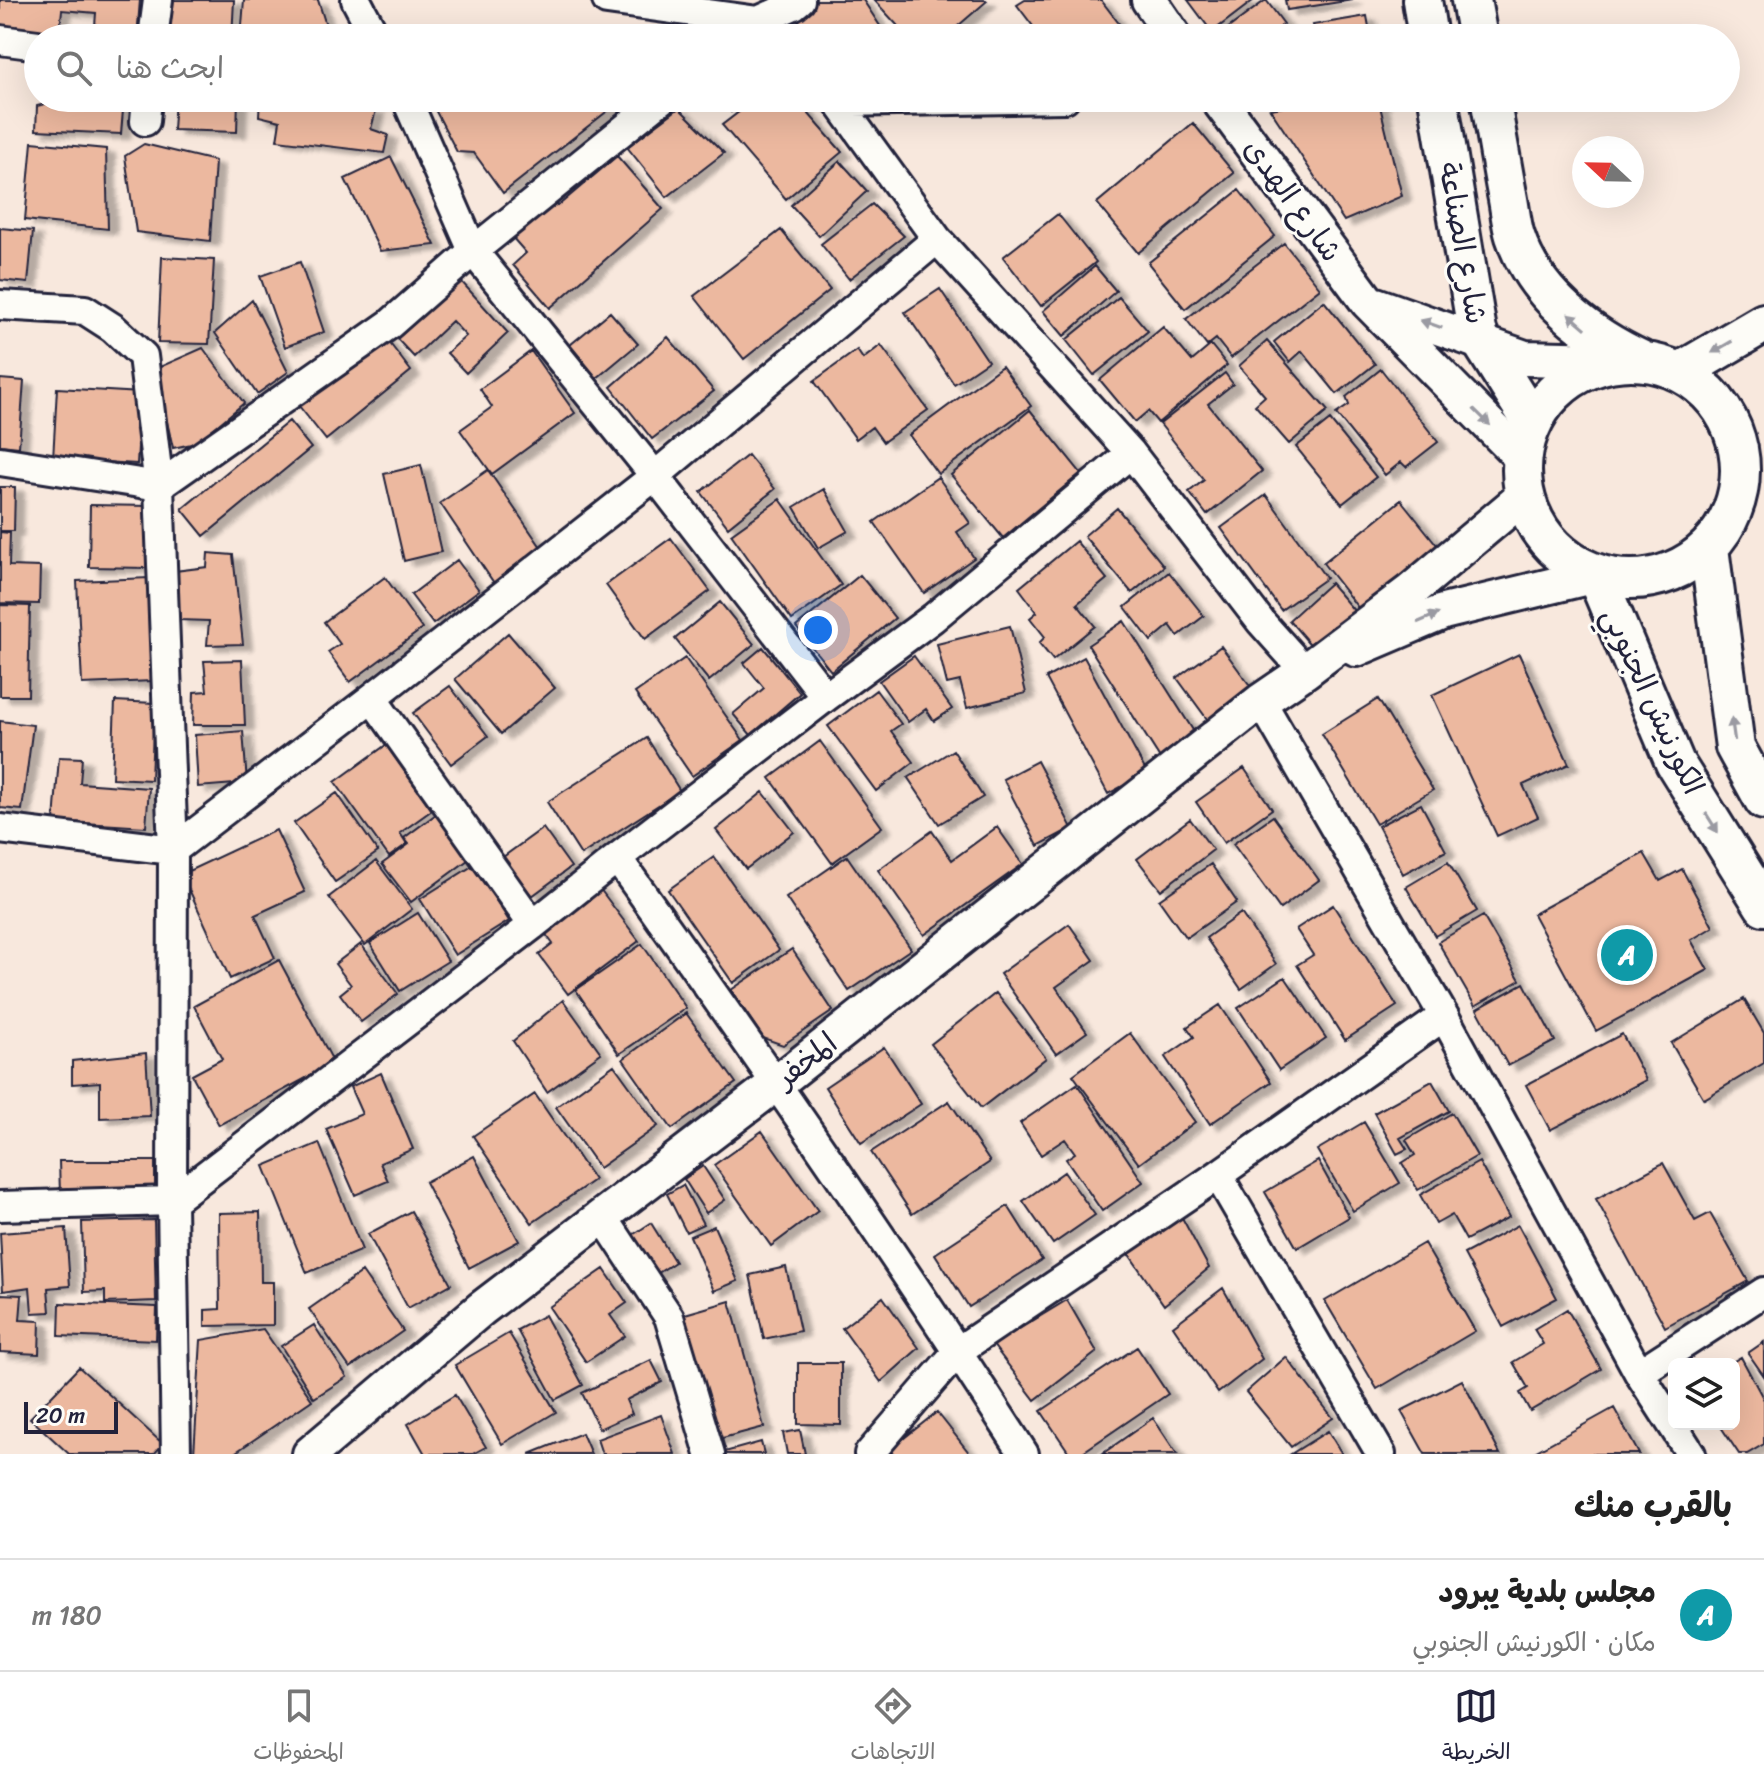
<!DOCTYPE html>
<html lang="ar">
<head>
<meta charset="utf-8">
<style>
	body { margin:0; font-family:Sriracha,"Playpen Sans Arabic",sans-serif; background:#f6f6f6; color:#222; direction:rtl }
	.controls { position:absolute; right:24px; bottom:24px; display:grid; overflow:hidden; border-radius:12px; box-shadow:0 8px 32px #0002 }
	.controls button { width:72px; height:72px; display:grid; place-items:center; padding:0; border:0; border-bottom:2px solid #e0e0e0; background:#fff; color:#222; font:40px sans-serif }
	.compass { position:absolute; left:1572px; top:136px; width:72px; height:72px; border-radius:50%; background:#fff; box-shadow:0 8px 32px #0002; rotate:292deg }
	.scale { position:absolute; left:24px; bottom:20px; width:94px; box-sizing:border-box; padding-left:8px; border:4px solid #22223b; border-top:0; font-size:22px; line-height:28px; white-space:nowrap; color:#22223b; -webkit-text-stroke:6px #fdfcf7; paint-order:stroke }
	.you { position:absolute; left:818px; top:630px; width:28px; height:28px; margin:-20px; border:6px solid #fff; border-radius:50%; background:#1a73e8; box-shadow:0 0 0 12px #1a73e833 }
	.badge { display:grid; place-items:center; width:52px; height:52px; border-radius:50%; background:#22223b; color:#fff; font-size:26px; font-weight:700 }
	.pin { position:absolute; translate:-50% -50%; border:4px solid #fff; box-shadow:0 2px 8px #0006 }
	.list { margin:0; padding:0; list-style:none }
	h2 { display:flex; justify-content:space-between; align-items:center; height:104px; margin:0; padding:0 32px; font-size:34px }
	h2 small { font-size:26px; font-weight:400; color:#767676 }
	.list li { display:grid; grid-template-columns:52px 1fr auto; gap:24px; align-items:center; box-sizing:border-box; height:112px; padding:0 32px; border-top:2px solid #e0e0e0 }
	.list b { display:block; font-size:30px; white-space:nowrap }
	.list p { margin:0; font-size:26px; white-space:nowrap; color:#767676 }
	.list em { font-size:26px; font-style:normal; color:#767676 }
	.icon { flex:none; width:44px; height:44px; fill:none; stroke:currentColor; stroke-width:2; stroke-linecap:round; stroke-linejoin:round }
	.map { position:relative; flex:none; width:1764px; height:1454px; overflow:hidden; direction:ltr }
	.search { position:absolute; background:#fff; box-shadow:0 8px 32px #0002; left:24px; right:24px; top:24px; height:88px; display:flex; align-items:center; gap:20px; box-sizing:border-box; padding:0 28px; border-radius:44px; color:#767676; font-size:30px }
	.sheet { height:216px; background:#fff }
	nav { display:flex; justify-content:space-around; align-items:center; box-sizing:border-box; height:112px; border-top:2px solid #e0e0e0; background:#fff; font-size:22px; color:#767676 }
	nav a { display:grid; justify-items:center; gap:4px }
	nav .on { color:#22223b }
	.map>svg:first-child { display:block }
	.building { fill:#ecb89f; stroke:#22223b; stroke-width:2; filter:url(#shadow) }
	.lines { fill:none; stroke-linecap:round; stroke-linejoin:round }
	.minor-casing { stroke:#22223b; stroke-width:34 }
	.tertiary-casing { stroke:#22223b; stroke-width:40 }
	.secondary-casing { stroke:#22223b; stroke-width:44 }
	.minor { stroke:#fdfcf7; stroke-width:28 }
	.tertiary { stroke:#fdfcf7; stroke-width:34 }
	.secondary { stroke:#fdfcf7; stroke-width:38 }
	.oneway { fill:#9a9aa2 }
	.labels { text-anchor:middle; stroke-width:6; stroke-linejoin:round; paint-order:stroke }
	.street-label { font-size:30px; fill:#22223b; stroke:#fdfcf7 }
</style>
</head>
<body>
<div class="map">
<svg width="1764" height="1454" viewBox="0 0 1764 1454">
	<defs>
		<filter id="shadow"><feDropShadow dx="9" dy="5" stdDeviation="2" flood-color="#0004"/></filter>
	</defs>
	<rect width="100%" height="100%" fill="#f8e8dd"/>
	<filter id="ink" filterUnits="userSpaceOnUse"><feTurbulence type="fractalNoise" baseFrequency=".0125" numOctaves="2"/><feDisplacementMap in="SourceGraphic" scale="16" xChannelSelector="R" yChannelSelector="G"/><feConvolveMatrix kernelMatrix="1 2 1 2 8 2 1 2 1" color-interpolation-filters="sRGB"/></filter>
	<g filter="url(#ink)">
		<path class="building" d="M0,0H140L137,38H94L96,13L62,10L59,38L0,36Z
			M168,0H234L232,38H164Z
			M244,0H318L330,38H241Z
			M808,0H863L888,38H810L792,11Z
			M874,0H986L987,1L944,38H909Z
			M1025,0H1101L1130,38H1042L1017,5Z
			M1188,0H1254L1212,32Z
			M1266,0L1284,24L1265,38H1215Z
			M1285,0H1353L1287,10Z
			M1367,16L1371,38H1316L1313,25Z
			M1284,28L1292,38H1271Z
			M48,98H124L121,134L36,130L37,106L49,103Z
			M175,98H238L237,132L173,130Z
			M260,98H365L364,108L376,110L371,129L388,135L384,153L277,140L280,121L259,116Z
			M429,98H624L503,193L474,153L457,152Z
			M720,98H750L731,112Z
			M757,98H795L842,152L786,199L722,125Z
			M1343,98H1378L1402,196L1344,221L1270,109Z
			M679,108L724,153L667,197L627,147Z
			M1193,123L1234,173L1138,253L1097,203Z
			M32,142L106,149L108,229L25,220Z
			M144,144L215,161L210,241L136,232L125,156Z
			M617,156L663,209L550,308L513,265L526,253L512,237L553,201L558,206Z
			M391,157L435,245L380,251L345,179Z
			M840,161L867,191L819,236L791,205Z
			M1239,190L1275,236L1185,309L1148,263Z
			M872,204L904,236L849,279L821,244Z
			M1058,214L1096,262L1041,306L1003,257Z
			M0,228L33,231L28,283L0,280Z
			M781,230L830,290L744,359L694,296Z
			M1284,243L1320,288L1231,358L1216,339L1207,346L1186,319Z
			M162,257L214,260L209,344L158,343Z
			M300,262L324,332L285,347L260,276Z
			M1095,266L1116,291L1064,336L1043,311Z
			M460,280L508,333L466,373L447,353L466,336L452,321L414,357L397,339Z
			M940,289L988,361L954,384L905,312Z
			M1119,297L1148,331L1094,375L1066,340Z
			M252,300L288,372L257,394L215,333Z
			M1324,301L1375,364L1337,394L1302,351L1290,362L1274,342Z
			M610,312L638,344L597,378L570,345Z
			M1163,327L1192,361L1211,345L1227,365L1158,423L1148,411L1135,422L1100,380Z
			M385,337L411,371L326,440L299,406Z
			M668,337L714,391L652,439L611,387Z
			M1267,341L1328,411L1289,444L1255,405L1265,396L1239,366Z
			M881,345L928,410L883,442L872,427L856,439L814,381L857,350L863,359Z
			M203,348L244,403L196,443L173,448L155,369Z
			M531,351L575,413L492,474L460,430L492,407L480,389Z
			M1002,366L1031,406L938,474L909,435Z
			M1381,369L1438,442L1406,467L1401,462L1385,475L1336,414L1349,405L1346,397Z
			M1225,373L1233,384L1208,404L1262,471L1207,515L1189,492L1204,480L1160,424Z
			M0,379L24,381L19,447L0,445Z
			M57,388L141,393L137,464L53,459Z
			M1030,410L1081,473L1003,538L951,475Z
			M1330,420L1376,477L1342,504L1296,447Z
			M289,421L311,448L204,536L182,509Z
			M748,455L775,489L728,527L701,492Z
			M421,465L441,552L404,561L384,474Z
			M488,470L545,553L496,586L440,503Z
			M938,477L970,523L957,532L974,558L924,593L874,522Z
			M0,487H15L14,531H0Z
			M824,489L848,531L818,548L794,507Z
			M1266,495L1326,578L1281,610L1221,528Z
			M780,499L841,585L792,620L731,534Z
			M1401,500L1441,550L1363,614L1323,563Z
			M90,505L150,506L148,568L89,567Z
			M1117,508L1164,566L1132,593L1084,536Z
			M0,532L10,533L9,566L40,567L39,604L0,603Z
			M671,538L710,591L645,639L606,585Z
			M1076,541L1107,579L1077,604L1095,626L1053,660L1039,643L1045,637L1030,618L1037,612L1019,588Z
			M208,553L233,555L243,644L207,645L209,621L178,620L175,571L207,567Z
			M457,560L479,590L433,624L411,595Z
			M1169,572L1204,616L1178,636L1170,625L1151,641L1125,607Z
			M860,575L895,618L831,671L796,627Z
			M385,577L422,629L350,682L328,652L340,644L324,622Z
			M149,578L153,681L82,684L77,581Z
			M1330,583L1356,613L1314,649L1289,620Z
			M720,602L754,644L709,681L675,639Z
			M0,605L30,606L28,696H0Z
			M1124,621L1196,735L1160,758L1088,645Z
			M1010,626L1026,693L967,708L960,681L947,684L937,644Z
			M508,633L555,688L501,734L455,679Z
			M1221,646L1254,691L1210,723L1177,678Z
			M763,647L800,693L751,735L733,714L764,688L744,663Z
			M1519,654L1569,764L1523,785L1538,817L1497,836L1432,695Z
			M914,656L952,709L934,721L926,709L908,722L879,681Z
			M1084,657L1147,773L1108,794L1046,678Z
			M685,658L743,740L692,776L635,693Z
			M242,660L245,725H193L194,692L207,691L204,661Z
			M450,686L488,736L451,764L413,713Z
			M876,690L901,724L891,731L914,762L876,791L828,726Z
			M1378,699L1433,790L1376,824L1322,734Z
			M115,701L154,703L151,780L112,778Z
			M0,721L33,725L22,810L0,808Z
			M243,731L247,783L198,787L195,735Z
			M647,738L680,791L581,855L547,802Z
			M820,741L882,827L832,863L770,778Z
			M386,745L432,810L400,833L407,844L389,857L335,782Z
			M953,750L983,797L939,824L908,778Z
			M59,757L82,758L80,783L149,788L146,827L54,821Z
			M1037,761L1072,828L1038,846L1003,779Z
			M1244,768L1272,809L1224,843L1196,802Z
			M763,792L794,832L746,869L716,830Z
			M337,793L378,852L335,882L294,823Z
			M1421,804L1446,851L1403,874L1378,826Z
			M439,812L472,857L411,902L382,864L409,844L404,838Z
			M1273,816L1319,880L1280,909L1233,844Z
			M1190,819L1213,850L1161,890L1137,859Z
			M997,827L1023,864L924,935L878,870L932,831L952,860Z
			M543,828L571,867L532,896L503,857Z
			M276,830L305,892L255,915L275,958L230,979L182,874Z
			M1644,853L1660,881L1682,869L1713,927L1691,940L1708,970L1596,1031L1533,914Z
			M847,856L911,949L849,991L786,898Z
			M714,857L779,950L733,983L668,890Z
			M376,861L412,909L365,945L329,897Z
			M1448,862L1477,911L1435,936L1406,887Z
			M1211,864L1237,902L1186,938L1159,900Z
			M474,865L509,921L455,955L420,899Z
			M597,885L639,941L568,994L539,955L553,944L541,928Z
			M1333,905L1397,1006L1345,1040L1297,965L1313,955L1296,929Z
			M418,913L448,961L400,991L370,943Z
			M1241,913L1276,964L1241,989L1206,938Z
			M1483,916L1520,980L1475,1006L1438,942Z
			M1069,924L1094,960L1056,987L1087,1032L1056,1054L1000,974Z
			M361,944L398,994L361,1022L340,994L351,985L335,964Z
			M642,944L686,1008L619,1054L576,990Z
			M792,949L833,1011L783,1045L763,1038L731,990Z
			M279,960L334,1063L219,1125L192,1075L222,1059L194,1006Z
			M1285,977L1326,1038L1279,1070L1238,1008Z
			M1524,983L1555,1041L1508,1066L1477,1009Z
			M996,993L1046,1058L981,1108L931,1044Z
			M1744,999L1764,1033V1063L1704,1099L1671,1043Z
			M563,1000L601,1053L547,1092L513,1041Z
			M1220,1005L1271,1082L1210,1124L1165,1057L1194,1037L1187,1027Z
			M686,1013L736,1083L672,1129L623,1059Z
			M1130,1033L1195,1122L1139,1164L1073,1075Z
			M1622,1034L1646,1080L1550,1130L1526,1085Z
			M884,1047L921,1104L861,1143L825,1087Z
			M146,1053L150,1116L100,1118V1082L72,1084V1061Z
			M614,1065L658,1126L599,1168L556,1107Z
			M381,1073L413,1149L380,1163L388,1181L355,1195L326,1129L362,1114L350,1087Z
			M1432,1081L1449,1111L1400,1138L1407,1149L1397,1154L1374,1113Z
			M1077,1084L1143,1182L1102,1211L1066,1159L1075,1153L1065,1139L1041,1155L1020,1123Z
			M535,1094L594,1180L532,1223L473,1136Z
			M949,1101L990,1162L912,1214L871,1152Z
			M1452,1113L1477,1156L1418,1190L1402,1163L1415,1155L1406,1140Z
			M1364,1122L1400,1183L1353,1211L1317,1150Z
			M762,1131L818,1211L771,1246L714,1165Z
			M319,1143L362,1250L307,1273L264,1166Z
			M474,1156L519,1241L469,1268L425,1182Z
			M59,1161H155V1188L60,1194Z
			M1318,1161L1349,1217L1297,1248L1265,1192Z
			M1479,1162L1509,1217L1466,1240L1452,1215L1436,1224L1420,1195Z
			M1663,1163L1695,1221L1710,1213L1748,1281L1665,1327L1596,1199Z
			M703,1166L725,1200L706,1213L684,1179Z
			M1064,1172L1095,1215L1053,1244L1023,1201Z
			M683,1185L703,1224L686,1232L667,1194Z
			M1008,1206L1042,1260L969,1307L935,1254Z
			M411,1211L451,1284L408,1308L368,1234Z
			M260,1212L261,1282H273V1325L205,1326V1310L220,1309L219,1213Z
			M1179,1212L1209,1268L1164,1305L1126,1250Z
			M154,1220L156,1301L105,1303V1291L84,1292L82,1222Z
			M651,1223L675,1262L652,1277L628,1238Z
			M1518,1225L1557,1298L1503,1327L1464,1254Z
			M714,1226L738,1281L714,1291L690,1236Z
			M66,1228L70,1286L48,1288L50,1312L32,1313L30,1287L3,1291L0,1233Z
			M1424,1243L1475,1331L1377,1389L1325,1301Z
			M786,1267L800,1331L764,1339L750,1275Z
			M604,1269L627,1303L610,1315L625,1336L586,1362L549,1307Z
			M362,1272L403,1331L350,1368L309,1309Z
			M1223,1288L1262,1359L1218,1393L1173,1326Z
			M0,1294L22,1295L20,1320L40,1321L39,1354L0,1352Z
			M883,1297L919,1348L881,1382L842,1328Z
			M1067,1300L1097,1352L1035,1400L993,1345Z
			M730,1301L764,1427L711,1441L678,1316Z
			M60,1303L157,1307L156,1340L59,1336Z
			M1567,1309L1601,1369L1530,1411L1520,1393L1528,1388L1513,1362L1543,1344L1534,1329Z
			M545,1315L583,1385L555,1400L517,1330Z
			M314,1325L347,1377L314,1398L281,1346Z
			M263,1329L312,1400L233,1454H194L201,1340Z
			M509,1333L556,1412L502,1444L455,1365Z
			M1764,1342V1376L1748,1353Z
			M1137,1347L1168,1394L1080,1454H1070L1041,1411Z
			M1286,1357L1333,1418L1291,1447L1246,1392Z
			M1741,1357L1764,1400V1444L1747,1454H1739L1719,1424H1734V1364H1729Z
			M651,1360L662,1382L626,1400L632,1414L599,1429L582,1393Z
			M798,1363H841V1425L798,1424Z
			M79,1367L163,1444L154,1454H69L30,1418Z
			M1462,1380L1500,1454H1425L1401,1411Z
			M455,1395L486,1447L473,1454H425L408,1424Z
			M1614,1408L1639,1454H1531Z
			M937,1412L970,1454H892L889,1450Z
			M661,1415L675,1454H602L597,1439Z
			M1153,1418L1177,1454H1102Z
			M800,1430L805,1454H787L783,1433Z
			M1328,1431L1342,1454H1291Z
			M582,1433L591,1454H530Z
			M761,1442L764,1454H721V1453Z"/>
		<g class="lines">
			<defs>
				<path id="minor" d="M356,0L376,38
					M607,0L758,21L775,38
					M744,32L758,21L794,5L800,0
					M153,38L158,0
					M0,40L38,45
					M406,98L473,251L655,476L826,697
					M835,98L937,239L1131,453L1261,622L1305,671
					M839,102L1065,98
					M145,121L147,98
					M0,305L85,310L113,328L143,356L159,486L173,850L172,1201L176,1454
					M0,461L159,486L390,324L473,251L663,98
					M372,698L533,925
					M1261,701L1444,1016L1639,1373L1691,1454
					M0,829L173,850L372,698L655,476L937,239
					M617,858C757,1054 894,1251 1024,1454
					M1218,1175L1381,1454
					M0,1206L172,1201L533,925L617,858L826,697L933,618L1131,453
					M603,1217L669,1317L710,1454
					M1639,1373L1764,1292
					M869,1454L958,1351L1218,1175L1444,1016"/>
				<path id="tertiary" d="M1149,0L1175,38
					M1217,98L1368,302L1522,458
					M1376,305L1525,358L1643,361
					M1356,649L1443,612L1596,575
					M310,1454L481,1309L777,1083L1261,701L1305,671L1411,591L1524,496"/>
				<path id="secondary" d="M1422,0L1428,38
					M1471,0L1478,38
					M1438,98L1477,331L1481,341L1532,422
					M1490,98C1496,130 1501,162 1507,194C1510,208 1511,223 1515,236C1534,295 1590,337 1643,361
					M1522 470a109 109 0 1 1 218 0a109 109 0 1 1-218 0Z
					M1680,372L1764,323
					M1709,548L1735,747L1764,800
					M1596,575L1675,763L1764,906"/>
			</defs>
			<use href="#minor" class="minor-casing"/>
			<use href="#tertiary" class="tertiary-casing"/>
			<use href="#secondary" class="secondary-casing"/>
			<use href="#minor" class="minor"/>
			<use href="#tertiary" class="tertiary"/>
			<use href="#secondary" class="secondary"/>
		</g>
		<defs><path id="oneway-solid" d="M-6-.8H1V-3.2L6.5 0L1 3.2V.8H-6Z" transform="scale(2)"/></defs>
		<g class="oneway">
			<use href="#oneway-solid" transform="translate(1577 321) rotate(-139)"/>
			<use href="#oneway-solid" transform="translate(1431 324) rotate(-161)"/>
			<use href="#oneway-solid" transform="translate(1722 347) rotate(150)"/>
			<use href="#oneway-solid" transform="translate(1482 417) rotate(45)"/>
			<use href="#oneway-solid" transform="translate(1428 618) rotate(-23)"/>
			<use href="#oneway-solid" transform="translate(1733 729) rotate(-98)"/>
			<use href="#oneway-solid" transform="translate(1712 823) rotate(58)"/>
		</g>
	</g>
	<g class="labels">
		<g class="street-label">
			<text transform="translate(1293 200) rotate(54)" y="10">شارع الهدى</text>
			<text transform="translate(1463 243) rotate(80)" y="10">شارع الصناعة</text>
			<text transform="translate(1653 701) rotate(65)" y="10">الكورنيش الجنوبي</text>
			<text transform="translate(806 1060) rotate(-38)" y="10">المخفر</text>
		</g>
	</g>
</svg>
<div class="controls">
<button><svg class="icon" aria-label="layers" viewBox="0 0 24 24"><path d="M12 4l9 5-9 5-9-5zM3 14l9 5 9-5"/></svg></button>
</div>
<svg class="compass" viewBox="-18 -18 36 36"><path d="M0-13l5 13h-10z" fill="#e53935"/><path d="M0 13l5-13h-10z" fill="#767676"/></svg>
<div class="scale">20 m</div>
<div class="you"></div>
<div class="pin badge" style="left:1627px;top:955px;background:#0f9aa8">A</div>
<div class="search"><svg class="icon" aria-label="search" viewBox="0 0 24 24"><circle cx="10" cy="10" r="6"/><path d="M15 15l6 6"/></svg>ابحث هنا</div>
</div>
<section class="sheet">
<h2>بالقرب منك<small></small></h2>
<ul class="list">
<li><span class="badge" style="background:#0f9aa8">A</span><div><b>مجلس بلدية يبرود</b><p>مكان · الكورنيش الجنوبي</p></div><em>180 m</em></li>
</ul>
</section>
<nav>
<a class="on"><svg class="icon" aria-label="map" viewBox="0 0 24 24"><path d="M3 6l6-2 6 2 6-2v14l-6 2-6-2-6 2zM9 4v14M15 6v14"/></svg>الخريطة</a>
<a><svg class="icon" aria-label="directions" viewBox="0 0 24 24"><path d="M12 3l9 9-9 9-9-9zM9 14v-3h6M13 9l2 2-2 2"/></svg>الاتجاهات</a>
<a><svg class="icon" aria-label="saved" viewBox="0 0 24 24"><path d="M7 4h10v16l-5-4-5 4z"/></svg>المحفوظات</a>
</nav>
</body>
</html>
